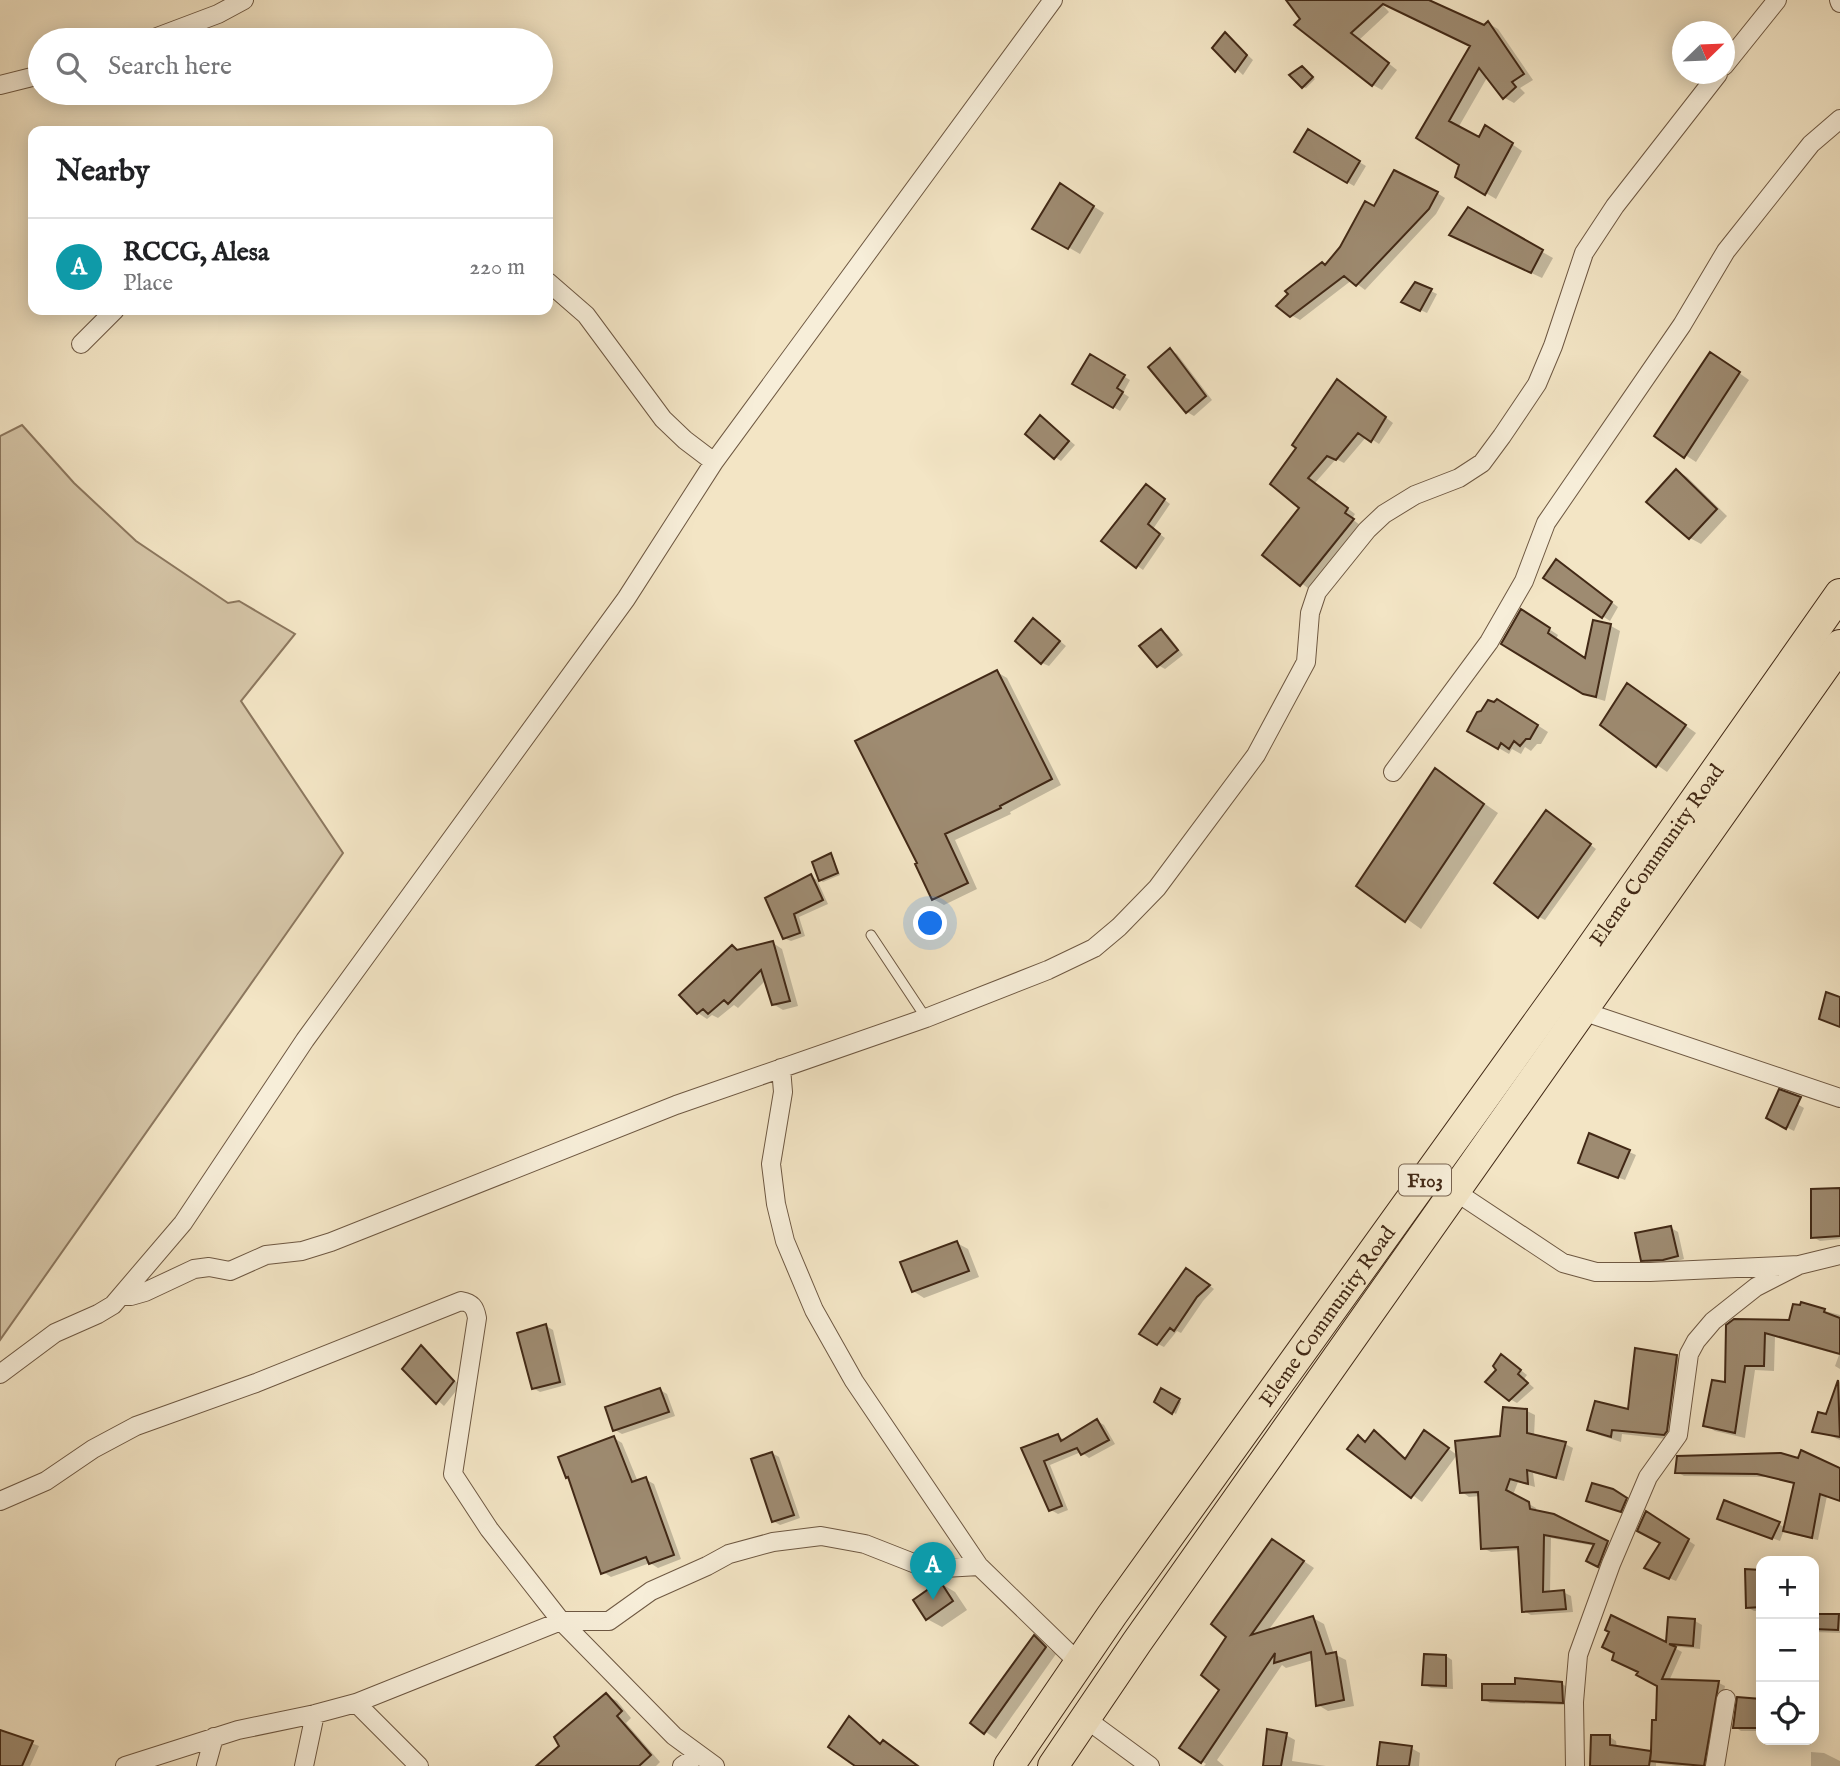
<!DOCTYPE html>
<html lang="en">
<head>
<meta charset="utf-8">
<style>
	body { margin:0; font-family:"IM FELL English",serif; background:#f6f6f6; color:#202124 }
	.controls { position:absolute; right:21px; bottom:21px; display:grid; overflow:hidden; border-radius:14px; box-shadow:0 4px 18px #0003 }
	.controls button { width:63px; height:63px; display:grid; place-items:center; padding:0; border:0; border-bottom:2px solid #e0e0e0; background:#fff; color:#202124; font:35px sans-serif }
	.compass { position:absolute; left:1672px; top:21px; width:63px; height:63px; border-radius:50%; background:#fff; box-shadow:0 4px 18px #0003; rotate:67deg }
	.you { position:absolute; left:931px; top:924px; width:24px; height:24px; margin:-18px; border:5px solid #fff; border-radius:50%; background:#1a73e8; box-shadow:0 0 0 10px #1a73e833 }
	.badge { display:grid; place-items:center; width:46px; height:46px; border-radius:50%; background:#8f2418; color:#fff; font-size:23px; font-weight:700 }
	.pin { position:absolute; translate:-50% -58px; filter:drop-shadow(0 2px 4px #0008) }
	.pin::after { content:''; position:absolute; top:37px; width:24px; height:21px; background:inherit; clip-path:polygon(0 0,100% 0,50% 100%) }
	.list { margin:0; padding:0; list-style:none }
	h2 { display:flex; justify-content:space-between; align-items:center; height:91px; margin:0; padding:0 28px; font-size:30px }
	h2 small { font-size:23px; font-weight:400; color:#757577 }
	.list li { display:grid; grid-template-columns:46px 1fr auto; gap:21px; align-items:center; box-sizing:border-box; height:98px; padding:0 28px; border-top:2px solid #e0e0e0 }
	.list b { display:block; font-size:26px; white-space:nowrap }
	.list p { margin:0; font-size:23px; white-space:nowrap; color:#757577 }
	.list em { font-size:23px; font-style:normal; color:#757577 }
	.icon { flex:none; width:38px; height:38px; fill:none; stroke:currentColor; stroke-width:2; stroke-linecap:round; stroke-linejoin:round }
	.map { position:relative; flex:none; width:1840px; height:1766px; overflow:hidden }
	.search { position:absolute; background:#fff; box-shadow:0 4px 18px #0003; left:28px; top:28px; width:525px; height:77px; display:flex; align-items:center; gap:18px; box-sizing:border-box; padding:0 24px; border-radius:38px; color:#757577; font-size:26px }
	.panel { position:absolute; background:#fff; box-shadow:0 4px 18px #0003; left:28px; top:126px; width:525px; height:189px; border-radius:14px }
	.map>svg:first-child { display:block }
	.green { fill:#d5c5a7; stroke:#8c775e; stroke-width:2 }
	.shadow { fill:#0003 }
	.building { fill:#9e8b71; stroke:#422916; stroke-width:2 }
	.lines { fill:none; stroke-linecap:round; stroke-linejoin:round }
	.service-casing { stroke:#6e5842; stroke-width:11 }
	.minor-casing { stroke:#6e5842; stroke-width:20 }
	.primary-casing { stroke:#422916; stroke-width:32 }
	.service { stroke:#f7eed9; stroke-width:9 }
	.minor { stroke:#f7eed9; stroke-width:18 }
	.primary { stroke:#f3e5c5; stroke-width:30 }
	.labels { text-anchor:middle; stroke-width:5; stroke-linejoin:round; paint-order:stroke }
	.shield { fill:#f7eed9; stroke:#786450; stroke-width:2 }
	.shield-label { font-size:19px; font-weight:bold; fill:#422916 }
	.street-label { font-size:21px; fill:#422916; stroke:#f7eed9 }
</style>
</head>
<body>
<div class="map">
<svg width="1840" height="1766" viewBox="0 0 1840 1766">
	<rect width="100%" height="100%" fill="#f3e5c5"/>
	<filter id="stains"><feTurbulence type="fractalNoise" baseFrequency=".00286" numOctaves="4"/><feColorMatrix values="0 0 0 0 .2 0 0 0 0 .09 0 0 0 0 .02 0 0 0 .5 -.17"/></filter>
	<radialGradient id="worn" r=".72"><stop offset=".6" stop-color="#630" stop-opacity="0"/><stop offset="1" stop-color="#630" stop-opacity=".3"/></radialGradient>
	<path class="green" d="M22,425L74,483L136,541L228,603L239,601L295,634L241,701L343,853L0,1340V436Z"/>
	<path class="shadow" d="M1296,0H1378L1389,12L1359,40L1397,70L1382,90L1373,85L1303,19Z
		M1403,0H1424L1484,27L1488,23L1498,29L1533,80L1520,88L1525,93L1514,103L1505,98L1488,76L1458,128L1479,140L1496,133L1522,151L1496,199L1457,176L1461,164L1418,137L1472,46Z
		M1226,35L1253,60L1243,75L1214,48Z
		M1305,69L1315,79L1306,88L1303,87Z
		M1308,132L1366,166L1354,186L1296,152Z
		M1071,192L1104,213L1080,254L1035,228Z
		M1437,193L1445,198L1436,214L1365,290L1352,280L1300,320L1291,315L1327,266L1374,208Z
		M1468,210L1553,258L1542,278L1462,240Z
		M1431,291L1437,294L1427,313L1410,305Z
		M1170,350L1177,354L1212,400L1194,416L1187,412L1150,367Z
		M1090,356L1130,380L1123,393L1129,397L1120,411L1074,383Z
		M1721,360L1749,380L1696,462L1656,436Z
		M1345,386L1393,423L1379,444L1367,436L1344,463L1336,459L1315,483L1355,514L1352,519L1360,525L1309,589L1264,554L1302,508L1273,484Z
		M1047,422L1075,445L1061,461L1055,457Z
		M1677,471L1687,477L1727,516L1701,544L1690,538L1648,502Z
		M1152,490L1170,504L1153,529L1165,538L1143,570L1103,541Z
		M1563,565L1618,607L1610,621L1545,578Z
		M1531,617L1558,635L1556,639L1587,660L1594,622L1611,626L1620,631L1605,701L1595,698L1503,644Z
		M1034,620L1066,646L1049,666L1042,663Z
		M1161,631L1168,635L1183,655L1165,669L1158,665Z
		M997,672L1007,678L1061,785L1010,812L1011,814L955,840L977,889L944,905L933,899L917,865Z
		M1638,692L1696,733L1667,772L1657,765Z
		M1509,707L1548,732L1541,744H1537L1531,751L1525,747L1521,754L1512,749L1509,754L1469,731Z
		M1436,770L1498,813L1421,929L1359,885Z
		M1553,816L1596,849L1545,920L1539,917Z
		M831,855L833,857L840,875L823,882L820,880Z
		M811,876L817,880L828,904L799,917L805,936L791,941L784,938L767,899Z
		M773,943L782,949L798,1006L783,1010L773,1004L766,980L738,1008L734,1005L718,1018L712,1015L707,1019L698,1013L739,952Z
		M1797,1104L1804,1108L1794,1131L1768,1118Z
		M1590,1135L1636,1155L1625,1180L1587,1166Z
		M1840,1190V1239L1820,1241L1813,1237Z
		M1671,1228L1678,1232L1684,1259L1671,1263L1650,1264L1643,1259Z
		M957,1243L968,1249L979,1277L924,1298L913,1291Z
		M1193,1273L1214,1289L1203,1301L1181,1333L1177,1331L1164,1347L1158,1344Z
		M1802,1305L1840,1315V1369L1835,1366L1839,1355L1775,1337L1774,1371L1755,1370L1745,1438L1715,1431L1705,1425L1726,1384L1728,1326L1790,1322Z
		M546,1326L553,1330L566,1385L540,1392L533,1388Z
		M421,1348L428,1352L460,1386L444,1406L404,1369Z
		M1637,1350L1677,1357L1687,1363L1675,1440L1622,1434L1621,1442L1599,1435L1589,1429L1630,1411Z
		M1508,1360L1527,1375L1524,1379L1534,1388L1517,1403L1510,1399Z
		M1840,1380V1440L1814,1429L1827,1416Z
		M660,1390L667,1394L675,1416L622,1434L615,1430Z
		M1162,1391L1181,1402L1176,1414L1156,1401Z
		M1527,1411L1535,1415L1534,1436L1565,1444L1573,1448L1564,1481L1533,1473L1535,1487L1518,1482L1513,1495L1536,1508L1537,1512L1553,1515L1615,1547L1606,1570L1588,1561L1595,1546L1551,1538L1550,1593L1563,1592L1571,1596L1573,1612L1531,1615L1524,1611L1520,1550L1491,1552L1483,1548L1480,1496L1469,1497L1462,1492L1502,1437Z
		M1097,1421L1104,1425L1115,1444L1089,1458L1081,1452L1050,1465L1068,1510L1058,1514L1051,1510L1024,1449L1058,1436L1065,1440Z
		M1374,1432L1384,1438L1407,1459L1434,1438L1457,1455L1422,1502L1349,1448L1358,1437L1367,1442Z
		M614,1438L622,1443L638,1482L645,1479L654,1484L681,1559L658,1568L650,1563L611,1577L603,1572Z
		M772,1453L779,1457L800,1518L780,1525L773,1521Z
		M1799,1460L1840,1470V1501L1827,1496L1818,1540L1791,1534L1784,1530L1780,1541L1719,1518L1779,1524L1785,1528L1796,1484L1766,1477L1684,1476L1677,1472Z
		M1613,1491L1633,1503L1628,1514L1588,1501Z
		M1653,1517L1695,1545L1676,1581L1653,1571L1663,1543Z
		M1283,1547L1314,1568L1267,1632L1313,1618L1324,1624L1334,1654L1346,1660L1354,1706L1328,1711L1318,1705L1313,1660L1286,1668L1282,1665L1217,1760L1224,1766H1204L1206,1764L1182,1748L1221,1689Z
		M1747,1571H1761V1611H1754L1747,1607Z
		M940,1583L955,1592L967,1610L942,1627L927,1619Z
		M1814,1615L1840,1617V1633L1814,1632Z
		M1670,1619L1695,1621L1702,1625L1700,1649L1671,1646L1682,1652L1669,1681L1719,1683L1725,1686L1711,1766H1677L1656,1763V1766H1592L1610,1737L1616,1741L1617,1748L1652,1753L1658,1722L1659,1685L1668,1645Z
		M1035,1638L1056,1654L996,1739L973,1723Z
		M1446,1656L1452,1660L1453,1689L1431,1688L1424,1684Z
		M1562,1684L1569,1688V1705L1490,1703L1484,1699L1516,1686Z
		M606,1695L617,1701L631,1718L626,1723L660,1762L656,1766H548L561,1747Z
		M1738,1698L1761,1701V1731H1741L1735,1727Z
		M0,1731L39,1746L30,1766H0Z
		M1286,1735L1295,1740L1292,1761L1326,1766H1265Z
		M1411,1748L1420,1753L1419,1766H1379Z
		M1811,1752L1824,1753L1840,1761V1766H1811Z"/>
	<path class="building" d="M1286,0H1429L1484,25L1488,21L1524,74L1512,82L1516,87L1503,99L1479,68L1449,121L1479,137L1485,125L1513,143L1485,195L1455,177L1459,165L1416,138L1470,46L1383,4L1351,33L1389,63L1372,86L1294,25L1300,19Z
		M1225,32L1247,55L1235,72L1212,48Z
		M1302,66L1313,77L1302,88L1289,75Z
		M1308,129L1360,161L1347,183L1294,152Z
		M1394,170L1438,192L1429,209L1356,286L1344,276L1290,317L1276,306L1288,294L1285,291L1322,262L1325,265L1340,247L1365,201L1374,206Z
		M1060,183L1094,206L1068,249L1032,229Z
		M1468,207L1543,250L1531,273L1449,235Z
		M1415,282L1432,289L1420,311L1401,302Z
		M1170,348L1206,396L1186,413L1148,367Z
		M1710,352L1740,372L1684,458L1654,436Z
		M1090,354L1125,375L1117,388L1123,392L1113,408L1072,384Z
		M1337,379L1386,417L1371,442L1358,433L1336,460L1327,456L1308,478L1348,508L1345,513L1354,519L1300,586L1262,555L1299,508L1270,484L1296,448L1292,445Z
		M1040,415L1069,441L1054,459L1025,434Z
		M1676,469L1717,509L1689,539L1646,502Z
		M1146,484L1165,499L1148,524L1160,534L1136,568L1101,541Z
		M1556,559L1612,602L1602,618L1543,578Z
		M1521,609L1550,628L1548,633L1585,658L1593,620L1611,624L1596,697L1583,694L1501,644Z
		M1033,618L1060,641L1041,664L1015,641Z
		M1161,629L1178,650L1157,667L1139,646Z
		M997,670L1052,779L1000,806L1001,808L945,834L968,883L932,900L915,864L917,863L855,741Z
		M1627,683L1686,725L1656,767L1600,725Z
		M1497,699L1538,725L1530,739H1526L1520,746L1514,741L1509,749L1501,743L1498,749L1467,731L1477,712L1481,711L1488,700L1494,702Z
		M1435,768L1484,804L1405,922L1356,886Z
		M1546,810L1591,844L1538,918L1494,883Z
		M831,853L838,873L819,881L812,862Z
		M811,874L823,900L794,914L800,933L783,939L765,898Z
		M773,941L790,1001L772,1005L761,970L728,1004L724,1000L708,1014L703,1009L697,1014L679,995L732,945L737,950Z
		M1826,992L1840,997V1027L1819,1019Z
		M1779,1089L1801,1097L1786,1129L1766,1118Z
		M1589,1133L1630,1150L1618,1178L1578,1163Z
		M1840,1188V1236L1811,1238V1189Z
		M1671,1226L1678,1256L1663,1260L1641,1261L1635,1233Z
		M957,1241L969,1271L912,1292L900,1262Z
		M1186,1268L1210,1285L1197,1297L1174,1331L1170,1328L1157,1345L1139,1334Z
		M1801,1302L1825,1309L1824,1312L1840,1318V1354L1765,1333L1764,1366H1745L1735,1433L1703,1426L1712,1380L1725,1382L1726,1325L1734,1319L1789,1320L1793,1304L1800,1305Z
		M546,1324L560,1382L532,1389L517,1333Z
		M421,1345L454,1381L436,1404L402,1369Z
		M1635,1348L1677,1355L1667,1431L1664,1435L1612,1430L1611,1437L1587,1430L1595,1401L1628,1409Z
		M1501,1354L1521,1370L1518,1374L1528,1383L1509,1401L1485,1382L1496,1370L1493,1366Z
		M1838,1380L1840,1437L1812,1432L1818,1412L1826,1414Z
		M660,1388L669,1412L613,1431L605,1407Z
		M1161,1388L1180,1399L1172,1414L1154,1402Z
		M1503,1407L1527,1409V1433L1566,1442L1556,1478L1527,1470L1528,1484L1510,1479L1506,1490L1529,1502L1530,1509L1554,1514L1608,1541L1598,1567L1586,1561L1594,1544L1544,1535L1543,1592L1564,1590L1566,1609L1522,1612L1518,1547L1481,1549L1478,1492L1460,1493L1455,1441L1500,1436Z
		M1097,1419L1109,1440L1081,1455L1077,1448L1044,1461L1062,1506L1049,1511L1021,1448L1058,1434L1061,1441Z
		M1374,1430L1405,1459L1424,1430L1449,1448L1411,1498L1347,1449L1358,1435L1365,1442Z
		M614,1436L632,1482L646,1477L674,1555L649,1564L646,1557L601,1574L568,1477L566,1478L558,1457Z
		M1801,1450L1840,1468V1501L1820,1494L1812,1538L1783,1531L1794,1483L1757,1474L1675,1473L1677,1456L1781,1453L1798,1458Z
		M772,1452L794,1515L772,1522L751,1459Z
		M1592,1483L1613,1489L1627,1498L1621,1512L1586,1501Z
		M1724,1500L1780,1522L1772,1539L1717,1519Z
		M1646,1511L1689,1539L1669,1579L1644,1568L1660,1543L1637,1531Z
		M1272,1539L1304,1561L1251,1635L1313,1616L1326,1654L1336,1652L1344,1700L1316,1706L1311,1652L1274,1663L1275,1653L1201,1763L1179,1748L1219,1690L1201,1675L1226,1637L1211,1624Z
		M1745,1569L1761,1570V1607L1746,1608Z
		M940,1581L953,1601L926,1620L913,1600Z
		M1814,1614H1839L1838,1630L1814,1629Z
		M1611,1615L1666,1642L1668,1617L1695,1619L1693,1646L1669,1644L1676,1647L1662,1679L1719,1681L1704,1766L1650,1761L1651,1752L1649,1766H1590L1591,1735H1610V1745L1651,1751L1652,1720H1656L1657,1686L1636,1675L1638,1672L1612,1660L1614,1653L1602,1647L1609,1632L1605,1630Z
		M1034,1635L1046,1647L984,1734L970,1723Z
		M1424,1654L1446,1655V1686L1422,1685Z
		M1515,1678L1562,1682L1563,1703L1482,1700V1684H1515Z
		M606,1693L622,1711L617,1716L651,1755L639,1766H536L559,1746L554,1737Z
		M1737,1697L1761,1699V1728H1733Z
		M849,1716L880,1744L883,1740L918,1766H855L828,1747Z
		M1267,1729L1287,1733L1281,1766H1263Z
		M0,1730L33,1741L22,1766H0Z
		M1380,1742L1412,1746L1409,1766H1377Z"/>
	<g class="lines">
		<defs>
			<path id="service" d="M871,935L926,1018"/>
			<path id="minor" d="M1839,0L1840,3
				M149,40L218,14L244,0
				M1724,66L1777,0
				M0,85L40,75
				M548,282L586,315L663,419L685,440L714,462
				M81,344L115,310
				M1393,772L1489,642L1524,581L1546,523L1682,325L1726,251L1811,144L1840,119
				M1582,1011L1840,1098
				M781,1068L783,1092L771,1164L776,1204L785,1241L814,1310L854,1381L979,1566L1079,1663
				M1456,1192L1563,1263L1596,1272H1650L1799,1265L1840,1255
				M122,1296H131L145,1292L194,1269L209,1267L230,1271L266,1255L302,1251L331,1242L676,1105L926,1018L1048,970L1094,948L1119,927L1157,888L1256,755L1306,662L1310,613L1317,592L1367,530L1384,514L1415,495L1459,478L1482,463L1502,436L1537,384L1553,346L1584,253L1615,206L1718,74
				M0,1374L55,1333L98,1314L113,1305L183,1223L305,1040L626,599L714,462L1053,0
				M0,1501L46,1481L93,1449L136,1426L256,1383L461,1301C472,1303 475,1307 477,1318L453,1474L489,1529L561,1621L674,1736L715,1766
				M356,1703L419,1766
				M1086,1719L1150,1766
				M125,1766L238,1730L315,1714L356,1703L561,1621H609L651,1591L707,1566L729,1554L773,1542L821,1536L865,1544L921,1566L944,1568L979,1566
				M206,1766L214,1737
				M304,1766L315,1714
				M682,1766L698,1755
				M1575,1766L1574,1702L1578,1655L1611,1564L1648,1477L1678,1435L1689,1354L1696,1341L1713,1321L1756,1287L1799,1265
				M1715,1766L1726,1699"/>
			<g id="primary">
				<path id="s1" d="M1009,1766L1112,1615L1567,982L1840,594"/>
				<path d="M1053,1766L1137,1642L1840,645"/>
			</g>
		</defs>
		<use href="#service" class="service-casing"/>
		<use href="#minor" class="minor-casing"/>
		<use href="#primary" class="primary-casing"/>
		<use href="#service" class="service"/>
		<use href="#minor" class="minor"/>
		<use href="#primary" class="primary"/>
	</g>
	<g class="labels">
		<rect class="shield" x="1399" y="1164.5" width="52" height="31" rx="5"/>
		<g class="shield-label">
			<text x="1425" y="1187">F103</text>
		</g>
		<g class="street-label">
			<text dy="7" stroke="none"><textPath href="#s1" startOffset="1118">Eleme Community Road</textPath></text>
			<text dy="7" stroke="none"><textPath href="#s1" startOffset="551">Eleme Community Road</textPath></text>
		</g>
	</g>
	<rect width="100%" height="100%" filter="url(#stains)"/>
	<rect width="100%" height="100%" fill="url(#worn)"/>
</svg>
<div class="controls">
<button>+</button>
<button>−</button>
<button><svg class="icon" aria-label="locate" viewBox="0 0 24 24"><circle cx="12" cy="12" r="6"/><path d="M12 2v4M12 18v4M2 12h4M18 12h4"/></svg></button>
</div>
<svg class="compass" viewBox="-18 -18 36 36"><path d="M0-13l5 13h-10z" fill="#e53935"/><path d="M0 13l5-13h-10z" fill="#757577"/></svg>
<div class="you"></div>
<div class="pin badge" style="left:933px;top:1600px;background:#0f9aa8">A</div>
<div class="search"><svg class="icon" aria-label="search" viewBox="0 0 24 24"><circle cx="10" cy="10" r="6"/><path d="M15 15l6 6"/></svg>Search here</div>
<section class="panel">
<h2>Nearby<small></small></h2>
<ul class="list">
<li><span class="badge" style="background:#0f9aa8">A</span><div><b>RCCG, Alesa</b><p>Place</p></div><em>220 m</em></li>
</ul>
</section>
</div>
</body>
</html>
